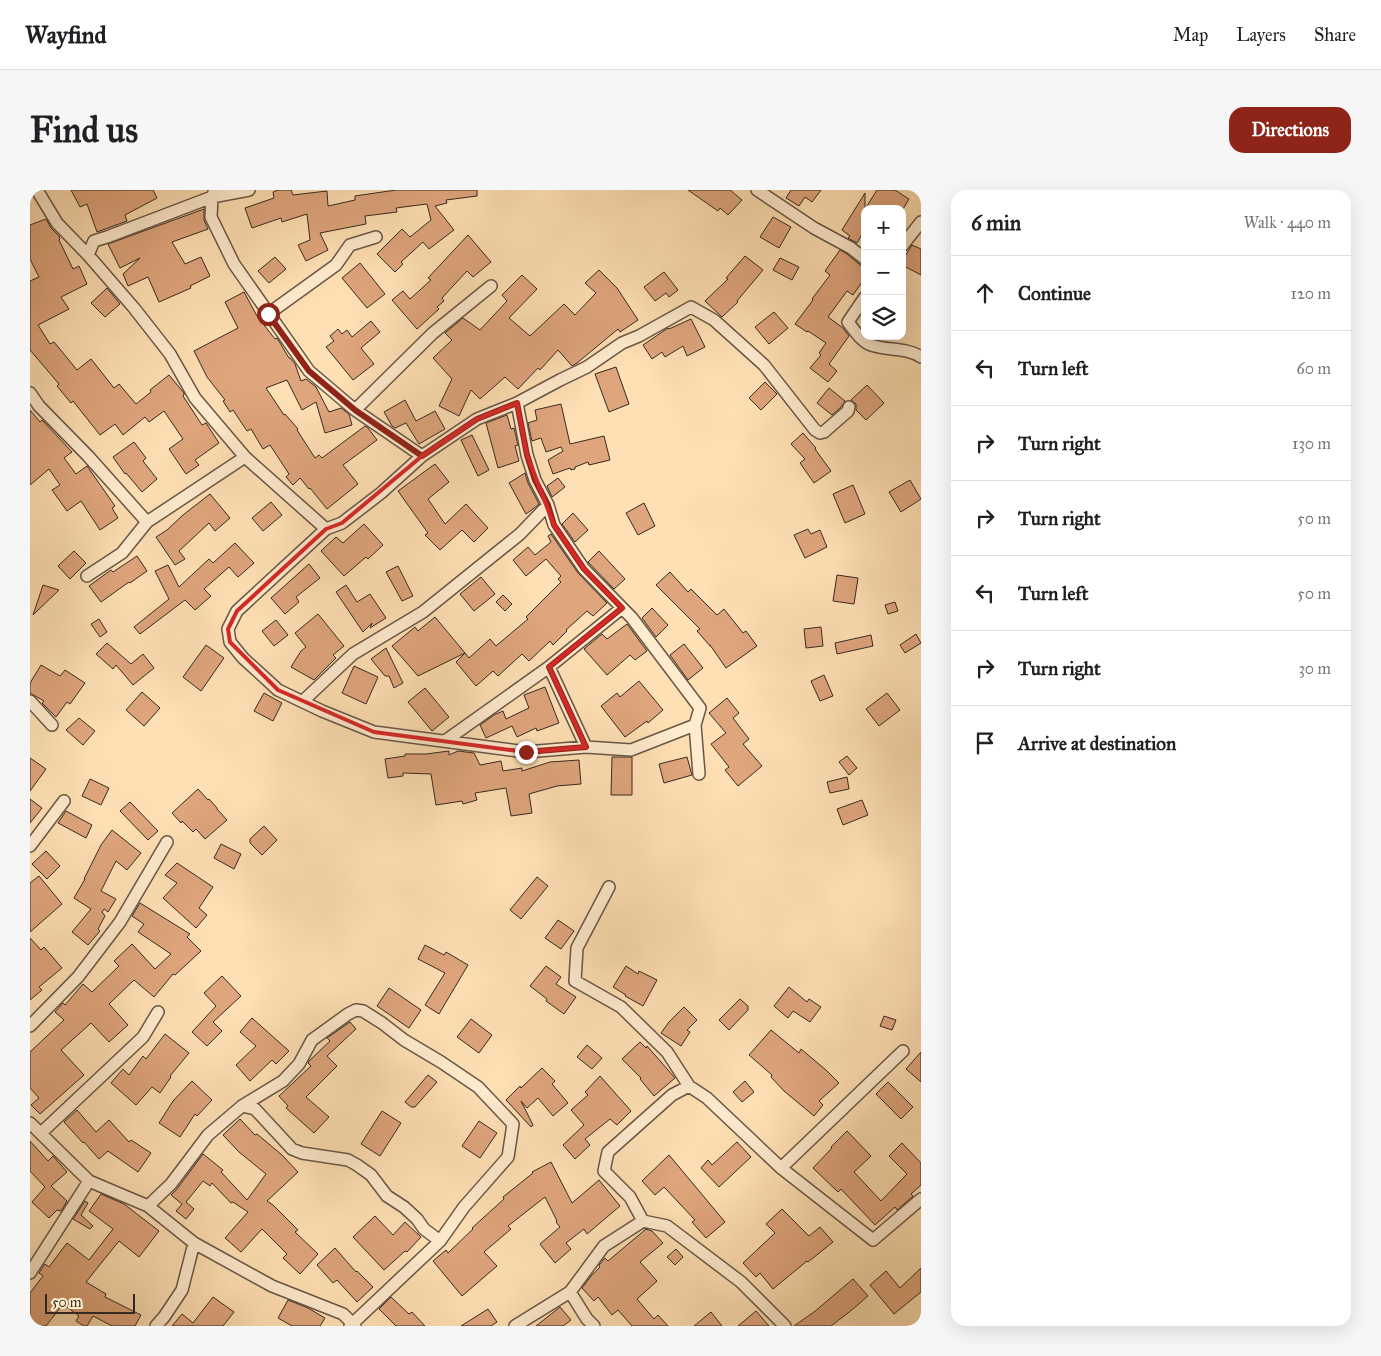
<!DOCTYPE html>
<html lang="en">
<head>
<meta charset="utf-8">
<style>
	body { margin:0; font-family:"IM FELL Great Primer",serif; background:#f6f6f6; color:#202124 }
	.controls { position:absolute; right:15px; top:15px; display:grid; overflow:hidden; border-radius:10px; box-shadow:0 5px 20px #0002 }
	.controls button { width:45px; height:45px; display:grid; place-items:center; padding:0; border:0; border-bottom:1px solid #e0e0e0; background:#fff; color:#202124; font:25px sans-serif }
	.scale { position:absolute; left:15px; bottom:12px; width:90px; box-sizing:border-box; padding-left:5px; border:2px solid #362921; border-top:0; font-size:14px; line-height:18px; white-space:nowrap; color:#362921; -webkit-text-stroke:4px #ffebce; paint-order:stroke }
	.stop { position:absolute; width:15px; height:15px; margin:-11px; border:4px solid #8f2418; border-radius:50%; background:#fff }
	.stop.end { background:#8f2418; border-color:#fff; box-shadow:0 1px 5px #0008 }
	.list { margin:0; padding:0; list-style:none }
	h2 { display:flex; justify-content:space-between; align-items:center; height:65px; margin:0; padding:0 20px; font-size:21px }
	h2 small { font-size:16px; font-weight:400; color:#757577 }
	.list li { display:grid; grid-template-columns:32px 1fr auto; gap:15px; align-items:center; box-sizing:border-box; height:75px; padding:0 20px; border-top:1px solid #e0e0e0 }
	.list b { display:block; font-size:19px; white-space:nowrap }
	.list em { font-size:16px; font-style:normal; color:#757577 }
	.icon { flex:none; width:28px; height:28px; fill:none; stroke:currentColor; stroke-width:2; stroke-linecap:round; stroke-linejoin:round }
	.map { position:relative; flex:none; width:891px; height:1136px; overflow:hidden; border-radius:15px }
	header { display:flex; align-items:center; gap:30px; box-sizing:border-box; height:70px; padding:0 25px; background:#fff; border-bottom:1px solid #e0e0e0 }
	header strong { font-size:24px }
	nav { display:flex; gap:28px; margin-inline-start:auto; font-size:18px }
	.intro { display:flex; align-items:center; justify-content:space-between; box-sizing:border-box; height:120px; padding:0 30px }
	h1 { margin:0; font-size:35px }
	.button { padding:12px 22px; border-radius:15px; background:#8f2418; color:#fff; font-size:18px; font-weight:700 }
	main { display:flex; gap:30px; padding:0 30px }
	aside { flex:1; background:#fff; border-radius:15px; box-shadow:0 5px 20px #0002 }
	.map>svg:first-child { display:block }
	.building { fill:#dfa57d; stroke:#362921 }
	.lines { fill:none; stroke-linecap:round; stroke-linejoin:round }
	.street-casing { stroke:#685746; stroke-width:14 }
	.street { stroke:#ffebce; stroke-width:11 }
	.route { stroke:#8f2418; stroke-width:6 }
	.marked { fill:none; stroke:#d62828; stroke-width:4; stroke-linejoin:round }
</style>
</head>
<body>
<header>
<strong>Wayfind</strong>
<nav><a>Map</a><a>Layers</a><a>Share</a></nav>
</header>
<div class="intro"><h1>Find us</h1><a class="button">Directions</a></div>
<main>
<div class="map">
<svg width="891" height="1136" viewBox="0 0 891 1136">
	<rect width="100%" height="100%" fill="#ffe0b4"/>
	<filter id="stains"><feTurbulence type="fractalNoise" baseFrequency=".004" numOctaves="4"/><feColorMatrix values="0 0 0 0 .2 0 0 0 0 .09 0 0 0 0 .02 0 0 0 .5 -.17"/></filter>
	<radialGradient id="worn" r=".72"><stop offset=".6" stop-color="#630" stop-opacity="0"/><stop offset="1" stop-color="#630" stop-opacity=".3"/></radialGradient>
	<path class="building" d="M41,0H123L127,8L95,25L97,31L67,42L57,14L50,17Z
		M248,0H261L263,5L297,1L298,16L325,10V6L366,0H447V6L416,10L417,13L405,16L424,40L399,59L393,52L371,72L373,74L365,82L347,64L372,39L380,47L401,30L397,14L366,18L367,22L335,26L336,34L290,43L298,60L276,71L268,55L280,50L277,24L252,32L251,28L222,38L215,18L244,8L243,2Z
		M658,0H700L712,10L698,25L690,18L688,21Z
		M761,0H791L782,12L775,7L769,16L756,8Z
		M847,0H865L879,9L873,19H835Z
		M835,3V39L827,53L818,48L820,46L812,40Z
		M174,19V30L178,39L142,52L155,74L171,67L180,86L160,96L161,98L129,112L118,87L98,96L93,84L110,68L90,78L78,54Z
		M743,27L761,37L749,58L730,47Z
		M16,29L21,38L29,46L30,49L29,50L43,79L49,76L57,94L31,107L39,119L8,135L20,154L24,152L47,180L61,169L84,198L89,194L106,214L121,202L120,200L139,185L154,203V205L153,206L172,235L176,233L189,253L165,270L169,275L156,284L139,259L153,249L134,221L119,232L115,227L93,245L85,234L70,245L43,211L41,213L27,196L29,194L0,160V91L9,87L0,69V35Z
		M438,45L461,72L443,87L437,81L412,108L414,111L407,117L409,119L387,139L362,110L373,101L380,109L401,90L398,88Z
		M882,55L891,59V85L872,75V71Z
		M810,60L817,64L835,79V88L823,105L817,101L798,127L813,138L819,146L799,174L807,181L798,192L780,178L791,165L789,163L796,153L778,141L777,142L765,134L783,110L782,109L800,85L795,81Z
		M715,66L733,80L707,111L708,112L692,127L675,111L698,89L696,88Z
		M245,67L256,79L239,93L228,81Z
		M750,68L769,77L762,90L743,80Z
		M330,73L355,104L337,118L312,88Z
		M569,80L587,98L608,130L590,142L588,139L547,173L542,176L528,160L510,180L508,178L488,199L475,187L450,209L441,200L429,226L409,216L422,189L403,168L422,150L415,143L433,128L450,140L477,111L472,105L492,85L507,99L479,128L500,146L534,114L545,125L566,103L555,93Z
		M634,82L648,100L639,107L636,103L625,111L614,97Z
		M77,98L90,114L75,127L61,113Z
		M214,102L227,126L245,149L247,148L259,168H260L265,174L271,191L276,189L286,197L299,222L311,218L319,224L322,235L295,243L286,212L272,220L257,190L236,198L254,225L255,224L268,239L267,240L285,268L289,265L292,268L335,236L338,238L347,250L313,275L328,294L297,319L280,298L279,299L270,288L263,295L256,287L259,284L240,255L233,259L221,239L217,241L203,220L200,222L193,211L195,210L177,187L164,161L208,138L195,112Z
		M744,122L758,138L739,154L725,137Z
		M661,129L675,157L657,166L653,156L635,167L632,162L622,169L613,155L638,138L639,139Z
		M341,131L350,142L331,158L344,174L323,190L296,157L304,151L300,146L308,139L312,144L317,140L322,147Z
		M586,177L599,214L579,222L565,184Z
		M735,192L747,204L731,220L719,208Z
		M837,195L854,213L836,230L826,220V214L821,210Z
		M799,198L815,211L811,217L802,225L787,213Z
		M375,210L386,231L405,221L415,239L389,254L376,233L365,238L362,236L354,222Z
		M531,214L540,254L574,246L580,270L559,275L558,272L545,277V279L541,280L540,278L523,284L518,270L533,261L531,257L516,262L511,248L502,251L498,233L507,230L505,220Z
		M0,220L10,232L12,230L42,262L34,268L46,284L57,276L85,316L82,318L88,328L70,340L51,311L37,321L22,300L30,295L19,279L0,295Z
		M477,225L481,239L484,238L488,255L485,256L489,271L468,278L456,233Z
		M773,243L786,258L785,259L801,281L784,293L770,273L775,269L761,254Z
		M442,245L459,280L448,286L431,250Z
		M104,252L116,268L113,271L127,289L112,302L96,283L95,284L83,267Z
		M405,274L419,292L398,309L415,334L436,314L458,338L444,352L432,340L410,360L395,345L398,343L368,301Z
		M495,283L498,293L509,314L503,319L496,324L479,293Z
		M528,288L535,297L522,307L517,296Z
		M880,290L891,309L871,322L859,302Z
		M823,295L835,324L815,333L803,304Z
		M180,304L200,328L185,341L179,333L149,361L155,369L145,375L126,347L137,340L153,325Z
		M241,312L252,325L233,341L222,328Z
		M614,313L625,336L608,345L596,323Z
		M543,323L558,340L545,352L532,334Z
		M334,334L353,355L338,369L336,367L314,386L291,361L306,347L313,353Z
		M778,339L781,344L790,340L797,357L775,368L764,345Z
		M521,344L548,383L577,413L563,426L557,421L536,440L537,441L523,455L520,451L499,471L492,464L468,486L463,481L446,496L426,472L435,463L439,468L460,449L466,456L498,429L496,427L531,392L528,389L531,386L516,369L496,386L483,370L498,357L505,365L521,352L518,346Z
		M205,353L224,373L208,387L199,377L174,399L181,406L165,420L155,410L110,444L104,437L139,409L125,381L138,375L149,397L179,369L183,373Z
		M44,361L56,373L40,389L28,376Z
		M569,361L595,389L584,399L558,372Z
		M107,366L117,381L100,393L99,392L71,412L59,396L81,380L83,382Z
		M279,374L290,388L266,407L269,412L255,424L241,408Z
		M368,376L383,406L372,411L356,382Z
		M640,382L658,402L661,399L687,425L694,419L713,443L716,441L727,456L696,478L680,455V456L667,441L670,439L626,395Z
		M807,385L828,388L824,414L803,411Z
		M451,387L465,404L444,421L430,404Z
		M13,395L29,400L3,425Z
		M316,395L327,412L340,404L356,428L340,438L342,433L333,442L306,402Z
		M473,405L482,414L475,421L466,412Z
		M865,412L868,421L858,424L855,415Z
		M622,418L638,435L626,447L612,428Z
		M288,424L314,456L303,465L306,468L284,490L261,477L271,461L276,457L265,443Z
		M405,427L435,463L388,486L362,456L385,437L388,441Z
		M69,429L77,442L70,447L61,434Z
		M246,430L258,445L244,456L232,441Z
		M597,434L617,461L605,470L600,465L577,485L554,459L572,444L577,449Z
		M791,437L793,456L776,458L774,439Z
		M886,444L891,453L875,463L870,455Z
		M841,445L843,456L807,464L805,453Z
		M77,453L101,474L113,464L124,478L103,495L86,475L83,479L66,464Z
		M654,454L673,478L658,490L640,465Z
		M176,455L194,468L171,501L153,487Z
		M356,458L373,493L364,498L359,486H355L341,469Z
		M11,475L30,486L35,480L55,493L40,514L37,512L26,527L12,513L14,511L0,503V493Z
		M324,476L348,487L336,514L312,503Z
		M794,485L803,506L790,511L781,491Z
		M609,491L633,520L618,533L617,531L595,547L571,516L587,503L590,507Z
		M515,497L529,533L507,541L506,538L487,547L482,536L456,548L450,535L464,525L473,521L476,529L499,518L494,505Z
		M395,498L419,527L402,541L378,512Z
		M112,502L130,518L114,536L96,520Z
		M234,503L252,513L243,531L224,521Z
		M857,503L870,520L849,536L836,519Z
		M697,508L709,523L703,528L719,549L713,554L732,576L708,596L695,580L699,577L681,554L696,543L679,523Z
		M49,528L65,541L53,555L36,540Z
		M419,561V565L428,561L444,563L450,575L471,571L473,581L492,578V581L520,572L549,570L551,594L527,596L499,604L502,623L481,626L476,598L445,603L447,610L433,614L432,611L406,615L401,584L373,583V586L358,588L355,569L375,566V564H396Z
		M817,566L827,578L819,585L809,572Z
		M582,567H602V605H581Z
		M657,567L662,585L634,593L629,574Z
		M0,568L16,579L0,601Z
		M817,587L819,599L800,603L797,592Z
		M60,589L79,598L71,615L52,606Z
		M168,599L178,610L179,609L187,618V619L197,630L175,649L166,639L163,642L152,631L151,633L142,623Z
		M0,609L12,618L0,633Z
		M832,610L838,625L813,635L807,619Z
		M100,612L128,641L118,650L90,621Z
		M36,621L62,635L56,648L28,633Z
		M234,636L247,650L232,665L220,653V649Z
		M82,640L111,663L97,680L86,671L71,701L86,709L78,722L74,719L72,722L75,726L68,739L70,741L58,755L42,742L61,719L44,708L55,689H54L71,655Z
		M191,654L211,664L204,679L184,668Z
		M16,661L30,676L17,689L2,674Z
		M147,673L183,697L169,718L177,725L166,738L133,708L147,693L135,685Z
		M9,686L32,714L0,742V693Z
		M507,687L518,696L491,729L480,720Z
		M110,713L160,744L157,747L171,761L145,785L143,784L124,807L104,790L79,814L98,835L79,852L61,833L31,860L54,885L10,924L1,915L9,908L0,898V862L34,830L25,822L33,813L35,815L53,794L62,802L89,776L84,771L102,754L125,779L141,764L108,742L114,734L102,726Z
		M528,730L544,741L531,759L515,748Z
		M0,748L11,760L14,757L32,778L9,797L12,800L0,810Z
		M395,755L414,765L416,762L438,775L409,824L395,815L415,783L388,769Z
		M516,776L531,787L526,794L546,807L534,824L516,811L517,809L500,796Z
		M596,776L608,784L609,781L627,790L613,816L595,806L596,805L583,797Z
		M192,786L211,806L183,832L192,841L177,856L162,842L186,816L174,803Z
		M759,797L777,812L779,809L791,817L780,832L763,821L758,828L744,816Z
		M359,798L391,820L379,838L347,816Z
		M710,809L718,816V820L699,840L689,830Z
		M654,817L667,830L657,840L660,842L651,856L631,843L639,832Z
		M854,826L866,830L862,840L850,836Z
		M222,828L259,861L246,874L242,870L220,891L206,875L226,856L210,842Z
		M441,829L462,845L449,863L427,847Z
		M320,832L326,839L297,866L307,876L276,907L299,927L284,943L256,918L258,916L249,906L281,876L278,873L279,871L300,851L297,848Z
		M741,840L769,863L771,859L796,880L809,893L789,911L793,915L784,926L754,901L741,887L742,885L719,865Z
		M135,844L159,863L140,886L141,887L130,903L122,897L106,915L81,893L93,879L99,885L113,866L116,869Z
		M610,852L616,858L617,856L645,888L624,906L610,889L611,888L592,869Z
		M557,855L572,868L562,879L547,867Z
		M891,862V892L876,879Z
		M512,878L525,891L522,894L538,913L523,926L508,908L497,918L491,911L503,935L501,937L476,910L490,896L491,898Z
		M398,885L407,892L385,917H381L375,912Z
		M570,886L601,921L587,935L580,929L555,949L560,955L545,969L533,955L554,935L541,920L558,905L555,902Z
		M162,891L182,910L167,926L165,924L150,947L129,933L143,911Z
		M715,891L724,902L712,912L703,902Z
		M858,892L883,917L871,929L846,904Z
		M47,920L66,942L79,930L99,952L101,950L121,963L108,982L78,961L69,969L54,952L53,953L34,932Z
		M352,921L371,933L350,966L331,954Z
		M210,929L225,945L227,944L252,965L268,982L237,1011L243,1015L268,1040L265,1042L288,1064L270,1084L253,1068L257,1064L232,1039L211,1062L195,1048L218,1022L203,1012L201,1013L182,993L180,996L173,991L156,1012L164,1019L156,1029L146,1021L152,1014L141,1005L147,999L173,964L193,980L191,982L217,1010L236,984L209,962L193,945Z
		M449,931L467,943L450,968L432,956Z
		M817,941L841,966L824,982L851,1011L877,984L859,966L872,953L891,973V995L881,1004L883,1006L867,1020L865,1017L845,1035L811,999L808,1002L783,978L802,958L801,957Z
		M0,951L18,971L23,966L37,982L21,996L37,1011L31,1021L27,1020L19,1028L2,1012L15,997L0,981Z
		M707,952L721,967L689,997L671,978L678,970L682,975Z
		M639,965L695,1032L676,1048L662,1032L665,1030L634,997L625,1005L612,991Z
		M521,972L542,1013L569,990L590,1016L557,1044L554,1039L536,1053L541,1059L525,1073L510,1054L530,1037L526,1032L527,1031L515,1007L478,1036L481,1039L454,1062L467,1076L432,1106L403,1071L416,1060L418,1063L443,1039L442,1038L474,1009L473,1007L503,983L502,982Z
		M71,1004L94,1014L129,1041L109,1067L89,1051L56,1092L76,1104L75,1107L111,1125L105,1136H82L63,1126L57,1136H54L46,1131L49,1126L33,1114L16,1136H7L0,1130V1103L13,1086L9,1083L15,1074L19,1077L37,1053L59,1070L83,1039L59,1021Z
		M55,1011L58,1013L51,1025L63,1036L60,1039L43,1029Z
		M752,1019L779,1046L790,1037L803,1052L778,1072L777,1071L743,1099L730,1083L726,1087L713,1073L745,1043L736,1034Z
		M345,1026L363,1045L375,1032L391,1047L377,1062L375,1061L354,1080L323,1047Z
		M616,1039L622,1041L633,1053L610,1072L627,1091L607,1109L624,1129L628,1125L638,1136H602L588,1120L582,1125L568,1107L564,1111L552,1098L562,1085L570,1077L569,1075L575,1068L578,1071Z
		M305,1058L326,1082L327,1081L343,1097L327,1112L307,1090L303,1093L287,1075Z
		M646,1059L653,1067L645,1075L637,1067Z
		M891,1078V1102L864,1124L840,1095L856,1081L870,1098Z
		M823,1089L838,1106L823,1119L801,1136H764L784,1122Z
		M183,1107L204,1122L193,1136H142L152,1124L163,1133Z
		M361,1107L379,1124L382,1122L395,1136H366L349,1119Z
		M258,1110L278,1118L295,1128L290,1136H262L248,1128Z
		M530,1117L541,1130L533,1136H506Z
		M458,1119L467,1132L461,1136H431Z
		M726,1121L739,1136H708Z
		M681,1122L692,1136H664Z"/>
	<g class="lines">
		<defs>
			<path id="street" d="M7,0L27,33L58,65L104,118L140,164L165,208L215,267L296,339
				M185,0L182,7L181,27L204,74L279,181L325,220L392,266
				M727,0L784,38L821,58L835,69
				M872,56L891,32
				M58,65L64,51L77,47L182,7L219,0
				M835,107L818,132C824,140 831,151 841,155C857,161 876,157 891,167
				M238,124L306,75L320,55L346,47
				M0,203L9,216L58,266L117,332
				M487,213L497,265L505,290L518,315L524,335L554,379L602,428L670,518L665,535L669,584
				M325,220L403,143L461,96
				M57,386L92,363L117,332L215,267
				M519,477L556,557
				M0,511L22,535
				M273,511L323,464L393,422L490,344L518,315
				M665,535L601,560L556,557L496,562L344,542L292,521L248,500L213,468L200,452L198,439L207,421L296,339L312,333L351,303L392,266L447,229L487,213L530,190L557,177L592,153L609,146L661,117L684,130L734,175L785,240L790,243L794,242L818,221L819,217
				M415,551L519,477L592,418
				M0,656L34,611
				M579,697L547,758L545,791L591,817L637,862L659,896
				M0,836L48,787L90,732L137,652
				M212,916L225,919L262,959L272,963L318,970L327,975L341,985L357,1006L374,1017L387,1029L394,1039L410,1051
				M0,933L59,991L118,1016L164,1053L242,1096L313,1124L325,1136
				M11,943L113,847L128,822
				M751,978L873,861
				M118,1016L141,994L178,945L212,916L253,891L269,874L282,850L318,824L326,820L333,821L352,833L374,850L411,872L448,897L483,934L478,967L434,1017L410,1051L320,1136
				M613,1031L600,1007L574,981L578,962L642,905L659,896L677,908L751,978L843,1050L891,1009
				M0,1083L59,991
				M540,1102L557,1129L564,1136
				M126,1136L134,1127L152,1100L164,1053
				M485,1136L540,1102L574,1056L613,1031L637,1036L711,1092L755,1136"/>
		</defs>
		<use href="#street" class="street-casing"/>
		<use href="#street" class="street"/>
	</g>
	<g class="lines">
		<path class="route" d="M238,124L279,181L325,220L392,266L447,229L487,213L497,265L505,290L518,315L524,335L554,379L592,418L519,477L556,557L496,562"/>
	</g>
	<path class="marked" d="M487,213L497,265L524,335L554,379L592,418L519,477L556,557L496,562L344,542L248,500L200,452L198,439L207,421L296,339L312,333L392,266L447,229Z"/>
	<rect width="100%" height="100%" filter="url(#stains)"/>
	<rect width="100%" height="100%" fill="url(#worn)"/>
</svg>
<div class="controls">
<button>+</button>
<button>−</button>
<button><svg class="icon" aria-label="layers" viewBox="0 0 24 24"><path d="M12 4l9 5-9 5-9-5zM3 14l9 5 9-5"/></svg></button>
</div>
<div class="scale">50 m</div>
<div class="stop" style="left:238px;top:124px"></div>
<div class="stop end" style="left:496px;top:562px"></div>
</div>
<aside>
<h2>6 min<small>Walk · 440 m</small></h2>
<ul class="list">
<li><svg class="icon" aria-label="ahead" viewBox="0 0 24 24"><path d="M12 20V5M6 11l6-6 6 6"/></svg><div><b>Continue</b></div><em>120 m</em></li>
<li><svg class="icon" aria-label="left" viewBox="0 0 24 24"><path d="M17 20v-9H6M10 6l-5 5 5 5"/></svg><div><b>Turn left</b></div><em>60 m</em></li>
<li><svg class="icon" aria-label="right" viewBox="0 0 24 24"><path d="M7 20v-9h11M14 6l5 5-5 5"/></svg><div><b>Turn right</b></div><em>130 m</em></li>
<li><svg class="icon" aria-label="right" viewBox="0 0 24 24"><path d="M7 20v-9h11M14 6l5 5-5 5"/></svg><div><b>Turn right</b></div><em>50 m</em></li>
<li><svg class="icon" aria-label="left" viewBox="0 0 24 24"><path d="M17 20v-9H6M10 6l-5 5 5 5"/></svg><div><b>Turn left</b></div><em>50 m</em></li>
<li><svg class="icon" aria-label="right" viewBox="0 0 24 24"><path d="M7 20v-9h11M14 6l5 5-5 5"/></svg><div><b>Turn right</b></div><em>30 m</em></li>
<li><svg class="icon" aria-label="arrive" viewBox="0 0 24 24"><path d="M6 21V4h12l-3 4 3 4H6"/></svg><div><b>Arrive at destination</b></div></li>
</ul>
</aside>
</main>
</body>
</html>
